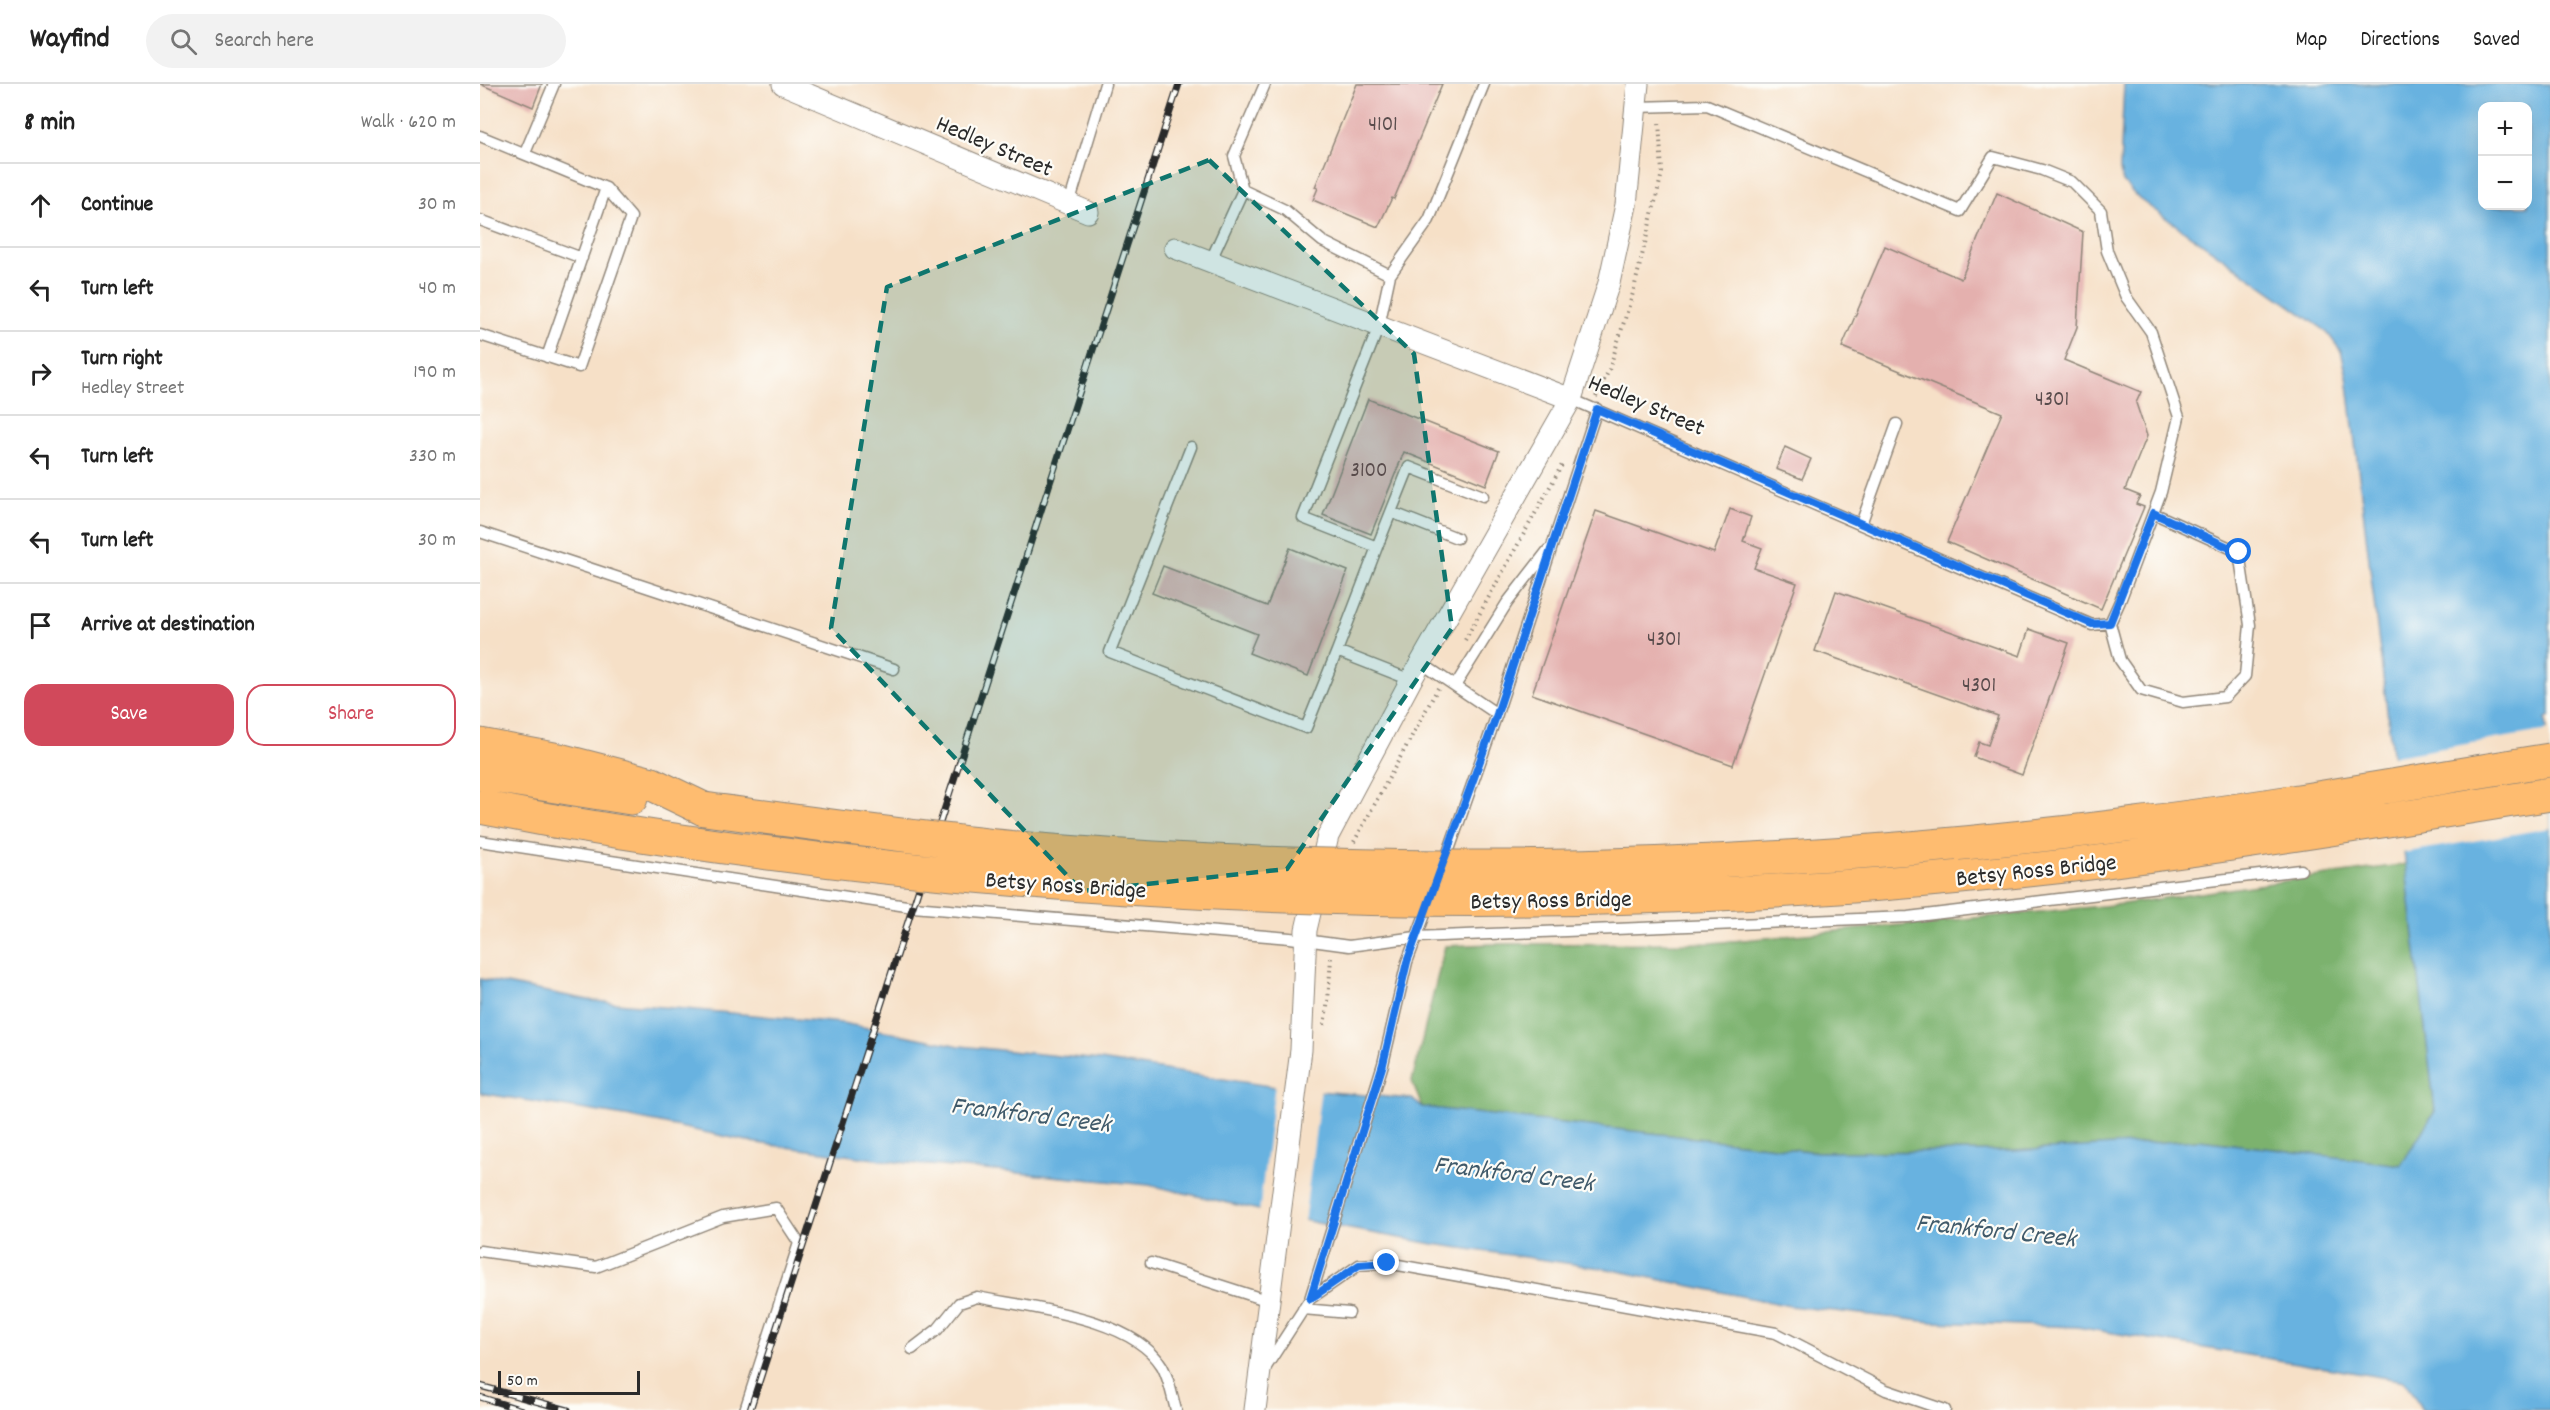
<!DOCTYPE html>
<html lang="en">
<head>
<meta charset="utf-8">
<style>
	body { margin:0; font-family:Dekko,sans-serif; background:#f2f2f2; color:#222 }
	.controls { position:absolute; right:18px; top:18px; display:grid; overflow:hidden; border-radius:12px; box-shadow:0 6px 24px #0002 }
	.controls button { width:54px; height:54px; display:grid; place-items:center; padding:0; border:0; border-bottom:2px solid #e0e0e0; background:#fff; color:#222; font:30px sans-serif }
	.scale { position:absolute; left:18px; bottom:15px; width:142px; box-sizing:border-box; padding-left:6px; border:3px solid #2b2b2b; border-top:0; font-size:16px; line-height:21px; white-space:nowrap; color:#2b2b2b; -webkit-text-stroke:4px #fdfcf7; paint-order:stroke }
	.stop { position:absolute; width:18px; height:18px; margin:-14px; border:4px solid #1a73e8; border-radius:50%; background:#fff }
	.stop.end { background:#1a73e8; border-color:#fff; box-shadow:0 2px 6px #0008 }
	.list { margin:0; padding:0; list-style:none }
	h2 { display:flex; justify-content:space-between; align-items:center; height:78px; margin:0; padding:0 24px; font-size:26px }
	h2 small { font-size:20px; font-weight:400; color:#767676 }
	.list li { display:grid; grid-template-columns:39px 1fr auto; gap:18px; align-items:center; box-sizing:border-box; height:84px; padding:0 24px; border-top:2px solid #e0e0e0 }
	.list b { display:block; font-size:22px; white-space:nowrap }
	.list p { margin:0; font-size:20px; white-space:nowrap; color:#767676 }
	.list em { font-size:20px; font-style:normal; color:#767676 }
	.actions { display:flex; gap:12px; padding:18px 24px }
	.actions a { flex:1; padding:14px 0; border:2px solid #d1495b; border-radius:18px; text-align:center; font-size:21px; color:#d1495b }
	.actions .main { background:#d1495b; color:#fff }
	.icon { flex:none; width:33px; height:33px; fill:none; stroke:currentColor; stroke-width:2; stroke-linecap:round; stroke-linejoin:round }
	.map { position:relative; flex:none; width:2070px; height:1326px; overflow:hidden }
	header { display:flex; align-items:center; gap:36px; box-sizing:border-box; height:84px; padding:0 30px; background:#fff; border-bottom:2px solid #e0e0e0 }
	header strong { font-size:28px }
	nav { display:flex; gap:33px; margin-inline-start:auto; font-size:21px }
	.search { width:420px; height:54px; background:#f2f2f2; display:flex; align-items:center; gap:15px; box-sizing:border-box; padding:0 21px; border-radius:33px; color:#767676; font-size:22px }
	main { display:flex }
	aside { flex:1; background:#fff }
	.map>svg:first-child { display:block }
	.forest { fill:#7cb26e; stroke:#546e4c; stroke-width:1.5 }
	.water { fill:#67b2e0; stroke:#496e86; stroke-width:1.5; fill-rule:evenodd }
	.pier { fill:#f6e0c7 }
	.building { fill:#e4b0ae }
	.lines { fill:none; stroke-linecap:round; stroke-linejoin:round }
	.lane-casing { stroke:#908679; stroke-width:13 }
	.street-casing { stroke:#908679; stroke-width:23 }
	.highway-casing { stroke:#908679; stroke-width:35 }
	.path { stroke:#908679; stroke-width:4; stroke-dasharray:1.5 4.5; stroke-linecap:butt }
	.lane { stroke:#fff; stroke-width:10 }
	.street { stroke:#fff; stroke-width:21 }
	.highway { stroke:#febc70; stroke-width:33 }
	.rail-casing { stroke:#2b2b2b; stroke-width:7 }
	.rail { stroke:#fdfcf7; stroke-width:4.5; stroke-dasharray:14; stroke-linecap:butt }
	.highway-bridge-casing { stroke:#908679; stroke-width:35; stroke-linecap:butt }
	.highway-bridge { stroke:#febc70; stroke-width:33 }
	.route { stroke:#1a73e8; stroke-width:8 }
	.marked { fill:#0f766e; fill-opacity:0.2; stroke:#0f766e; stroke-width:4.5; stroke-dasharray:12 8; stroke-linejoin:round }
	.labels { text-anchor:middle; stroke-width:4.5; stroke-linejoin:round; paint-order:stroke }
	.number-label { font-size:21px; fill:#594c4c }
	.street-label { font-size:24px; fill:#2b2b2b; stroke:#fdfcf7 }
	.water-label { font-size:26px; font-style:italic; fill:#405a6a; stroke:#fdfcf7 }
</style>
</head>
<body>
<header>
<strong>Wayfind</strong>
<div class="search"><svg class="icon" aria-label="search" viewBox="0 0 24 24"><circle cx="10" cy="10" r="6"/><path d="M15 15l6 6"/></svg>Search here</div>
<nav><a>Map</a><a>Directions</a><a>Saved</a></nav>
</header>
<main>
<aside>
<h2>8 min<small>Walk · 620 m</small></h2>
<ul class="list">
<li><svg class="icon" aria-label="ahead" viewBox="0 0 24 24"><path d="M12 20V5M6 11l6-6 6 6"/></svg><div><b>Continue</b></div><em>30 m</em></li>
<li><svg class="icon" aria-label="left" viewBox="0 0 24 24"><path d="M17 20v-9H6M10 6l-5 5 5 5"/></svg><div><b>Turn left</b></div><em>40 m</em></li>
<li><svg class="icon" aria-label="right" viewBox="0 0 24 24"><path d="M7 20v-9h11M14 6l5 5-5 5"/></svg><div><b>Turn right</b><p>Hedley Street</p></div><em>190 m</em></li>
<li><svg class="icon" aria-label="left" viewBox="0 0 24 24"><path d="M17 20v-9H6M10 6l-5 5 5 5"/></svg><div><b>Turn left</b></div><em>330 m</em></li>
<li><svg class="icon" aria-label="left" viewBox="0 0 24 24"><path d="M17 20v-9H6M10 6l-5 5 5 5"/></svg><div><b>Turn left</b></div><em>30 m</em></li>
<li><svg class="icon" aria-label="arrive" viewBox="0 0 24 24"><path d="M6 21V4h12l-3 4 3 4H6"/></svg><div><b>Arrive at destination</b></div></li>
</ul>
<div class="actions"><a class="main">Save</a><a>Share</a></div>
</aside>
<div class="map">
<svg width="2070" height="1326" viewBox="0 0 2070 1326">
	<rect width="100%" height="100%" fill="#fdfcf7"/>
	<filter id="ink" filterUnits="userSpaceOnUse"><feTurbulence type="fractalNoise" baseFrequency=".0167" numOctaves="2"/><feDisplacementMap in="SourceGraphic" scale="12" xChannelSelector="R" yChannelSelector="G"/><feConvolveMatrix kernelMatrix="1 2 1 2 8 2 1 2 1" color-interpolation-filters="sRGB"/></filter>
	<filter id="wash" filterUnits="userSpaceOnUse"><feTurbulence type="fractalNoise" baseFrequency=".008" numOctaves="4" result="noise"/><feDisplacementMap in="SourceGraphic" scale="24" xChannelSelector="R" yChannelSelector="G"/><feGaussianBlur stdDeviation="1.35" result="paint"/><feColorMatrix in="noise" values="0 0 0 0 0 0 0 0 0 0 0 0 0 0 0 0 0 1.4 0 .05"/><feComposite in="paint" operator="in"/></filter>
	<g filter="url(#wash)">
		<rect width="100%" height="100%" fill="#f6e0c7"/>
		<path class="forest" d="M1926,780L1955,1027L1921,1081L1719,1056L1534,1067L1338,1068L942,1023L932,997L965,862L1013,860L1232,859L1643,820Z"/>
		<path class="water" d="M1644,0H2070V632L2066,635L2070,683V1326H1942L1925,1297L1597,1243L1452,1238L1310,1222L1128,1185L953,1160L837,1139L669,1101L417,1078L277,1059L151,1033L0,1009V895L114,917L362,939L480,962L620,976L802,1004L932,1015L942,1023L1338,1068L1534,1067L1719,1056L1921,1081L1955,1027L1867,292L1861,267L1846,247L1659,115L1643,98L1640,86ZM2002,22H2048V122H2002Z"/>
		<path class="pier" d="M2069,646L2070,744L1922,769L1910,673Z
			M795,1000L841,1004L824,1139L779,1129Z"/>
		<g id="blocks">
			<path class="building" d="M0,0H62L53,23Z
				M877,0H962L914,115L912,114L898,143L833,116L838,104L835,103Z
				M1517,109L1603,148L1597,243L1584,276L1661,308L1656,319L1667,352L1645,406L1660,412L1656,420L1664,423L1621,525L1467,458L1522,329L1362,263L1405,162L1481,195Z
				M888,315L1019,367L1006,401L924,368L891,450L843,431Z
				M1305,363L1331,375L1322,395L1296,385Z
				M1250,425L1271,433L1263,457L1282,464L1274,484L1317,499L1253,681L1052,610L1116,427L1234,469Z
				M810,464L868,487L828,592L769,569L777,550L672,509L683,482L787,522Z
				M1356,507L1540,572L1549,545L1589,559L1542,691L1494,673L1499,658L1508,661L1518,632L1335,567Z"/>
		</g>
	</g>
	<g filter="url(#ink)">
		<use href="#blocks" fill-opacity="0" stroke="#908679" stroke-width="1.5"/>
		<g class="lines">
			<defs>
				<path id="lane" d="M0,52L126,104L151,133L99,283L0,251
					M45,69L74,0
					M763,106L754,72L785,0
					M589,120L625,0
					M0,136L102,174
					M730,178L763,106L805,126L842,157L910,191L899,242L823,434L897,463L929,383L1003,412
					M910,191L949,136L1004,0
					M67,273L126,104
					M1091,315L1612,541L1630,539L1640,517L1681,408L1699,333L1671,248L1646,213L1627,167L1621,127L1592,98L1562,86L1513,73L1480,127L1227,21L1156,23
					M711,363L630,568L826,644L857,567
					M911,428L977,454
					M1381,440L1417,340
					M0,448L414,585
					M897,463L857,567L931,596
					M1630,539L1640,576L1661,606L1703,618L1745,613L1765,592L1770,541L1759,468L1673,429
					M941,579L1017,630
					M975,602L1027,519L1068,466
					M0,757L433,823L810,854L869,862L936,853L1428,833L1821,786
					M964,780L1017,630L1117,325
					M0,1167L116,1183L243,1133L296,1124L319,1159L265,1326
					M671,1179L789,1217
					M830,1215L879,1181L907,1179L1296,1249L1406,1306L1465,1326
					M823,1225L869,1229
					M432,1265L458,1245L479,1219L497,1213C551,1224 652,1233 682,1282C689,1294 692,1312 696,1326
					M786,1283L830,1215L903,980L927,878L949,820"/>
				<path id="street" d="M303,0L608,128
					M695,164L1091,315
					M775,1326L821,966L826,846L848,752L931,596L1091,315L1129,199L1146,121L1158,0"/>
				<path id="highway" d="M0,661L79,676L172,700L224,725
					M0,690L151,714
					M0,723L74,737"/>
			</defs>
			<use href="#lane" class="lane-casing"/>
			<use href="#street" class="street-casing"/>
			<use href="#highway" class="highway-casing"/>
			<path class="path" d="M1116,313L1129,286L1153,209L1182,89L1179,37
				M985,556L1082,381
				M874,758L958,604
				M844,941L848,917L851,874"/>
			<use href="#lane" class="lane"/>
			<use href="#street" class="street"/>
			<use href="#highway" class="highway"/>
			<defs>
				<path id="rail" d="M0,1302L88,1326
					M0,1313L42,1326
					M270,1326L699,0"/>
			</defs>
			<use href="#rail" class="rail-casing"/>
			<use href="#rail" class="rail"/>
			<defs>
				<path id="highway-bridge" d="M224,725C332,739 440,755 548,765C687,777 827,782 967,783C1197,784 1427,769 1655,740C1794,723 1932,698 2070,676
					M74,737C513,811 957,834 1401,800C1626,783 1848,746 2070,710"/>
			</defs>
			<use href="#highway-bridge" class="highway-bridge-casing"/>
			<use href="#highway-bridge" class="highway-bridge"/>
		</g>
	</g>
	<g class="lines" filter="url(#ink)">
		<path class="route" d="M907,1179L879,1181L830,1215L903,980L927,878L1017,630L1117,325L1612,540L1630,539L1673,429L1759,468"/>
	</g>
	<path class="marked" d="M729,76L934,270L972,544L807,785L602,807L351,544L407,203Z"/>
	<g class="labels">
		<g class="number-label">
			<text x="903" y="46">4101</text>
			<text x="1572" y="321">4301</text>
			<text x="889" y="392">3100</text>
			<text x="1184" y="561">4301</text>
			<text x="1499" y="607">4301</text>
		</g>
		<g class="street-label">
			<text transform="translate(515 61) rotate(23)" y="8">Hedley Street</text>
			<text transform="translate(1167 320) rotate(23)" y="8">Hedley Street</text>
			<text transform="translate(1556 785) rotate(-6)" y="8">Betsy Ross Bridge</text>
			<text transform="translate(586 800) rotate(4)" y="8">Betsy Ross Bridge</text>
			<text transform="translate(1071 815) rotate(-1)" y="8">Betsy Ross Bridge</text>
		</g>
		<g class="water-label">
			<text transform="translate(551 1029) rotate(7)" y="9">Frankford Creek</text>
			<text transform="translate(1034 1088) rotate(7)" y="9">Frankford Creek</text>
			<text transform="translate(1516 1145) rotate(6)" y="9">Frankford Creek</text>
		</g>
	</g>
</svg>
<div class="controls">
<button>+</button>
<button>−</button>
</div>
<div class="scale">50 m</div>
<div class="stop" style="left:1759px;top:468px"></div>
<div class="stop end" style="left:907px;top:1179px"></div>
</div>
</main>
</body>
</html>
